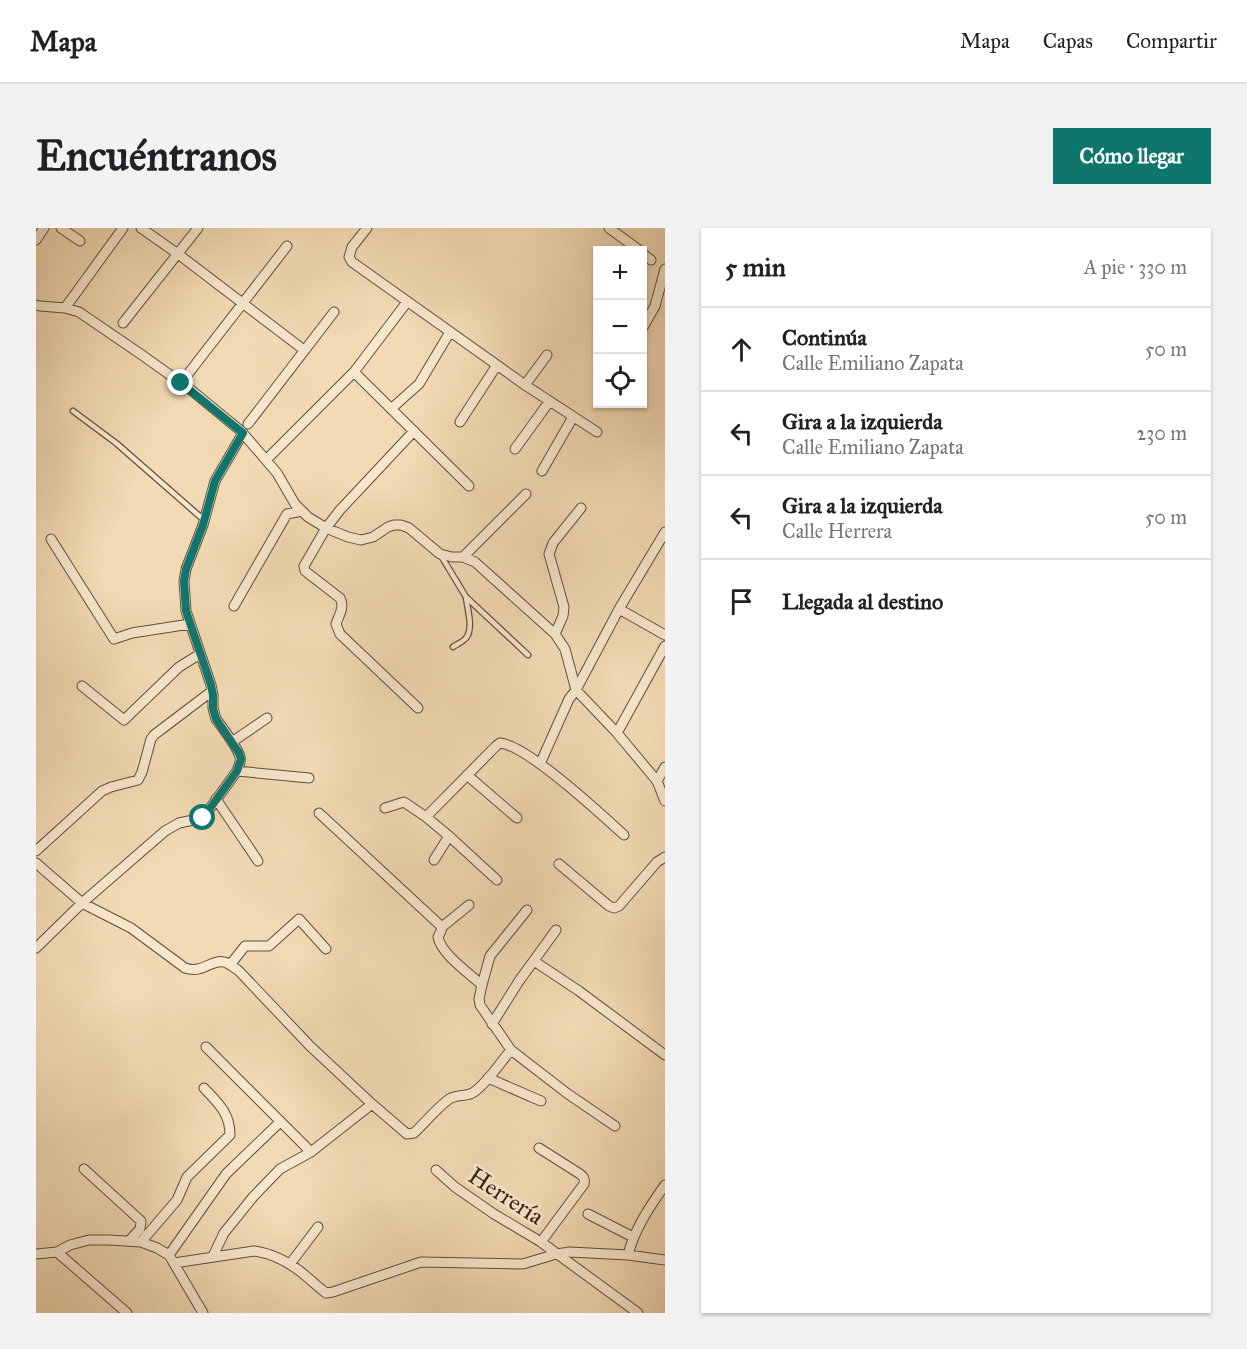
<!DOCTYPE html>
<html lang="es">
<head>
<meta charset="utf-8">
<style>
	body { margin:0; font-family:"IM FELL Great Primer",serif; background:#f2f2f2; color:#202124 }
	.controls { position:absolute; right:18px; top:18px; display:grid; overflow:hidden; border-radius:0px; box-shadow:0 2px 4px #0004 }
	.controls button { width:54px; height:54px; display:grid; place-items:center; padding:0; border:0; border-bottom:2px solid #e0e0e0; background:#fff; color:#202124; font:30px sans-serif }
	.stop { position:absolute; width:18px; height:18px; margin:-14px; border:4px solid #0f766e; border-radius:50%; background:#fff }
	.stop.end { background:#0f766e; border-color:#fff; box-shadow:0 2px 6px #0008 }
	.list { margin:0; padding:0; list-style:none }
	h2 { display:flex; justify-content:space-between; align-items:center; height:78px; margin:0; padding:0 24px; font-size:26px }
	h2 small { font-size:20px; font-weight:400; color:#757577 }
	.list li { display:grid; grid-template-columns:39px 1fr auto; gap:18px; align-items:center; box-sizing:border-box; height:84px; padding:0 24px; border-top:2px solid #e0e0e0 }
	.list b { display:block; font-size:22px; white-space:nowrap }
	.list p { margin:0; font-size:20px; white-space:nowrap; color:#757577 }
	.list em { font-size:20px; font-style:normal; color:#757577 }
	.icon { flex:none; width:33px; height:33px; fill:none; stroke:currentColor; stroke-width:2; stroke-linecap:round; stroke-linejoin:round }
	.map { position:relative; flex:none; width:629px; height:1085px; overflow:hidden; border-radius:0px }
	header { display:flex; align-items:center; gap:36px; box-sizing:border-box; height:84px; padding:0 30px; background:#fff; border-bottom:2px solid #e0e0e0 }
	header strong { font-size:28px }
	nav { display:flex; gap:33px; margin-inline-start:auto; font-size:21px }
	.intro { display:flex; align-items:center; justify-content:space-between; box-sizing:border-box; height:144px; padding:0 36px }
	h1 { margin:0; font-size:42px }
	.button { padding:15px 27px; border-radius:0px; background:#0f766e; color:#fff; font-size:21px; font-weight:700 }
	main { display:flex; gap:36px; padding:0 36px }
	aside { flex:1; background:#fff; border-radius:0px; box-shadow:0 2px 4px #0004 }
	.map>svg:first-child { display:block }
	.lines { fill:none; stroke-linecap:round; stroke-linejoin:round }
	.lane-casing { stroke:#634e39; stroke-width:7 }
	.street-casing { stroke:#634e39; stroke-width:11 }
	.lane { stroke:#f7e7ce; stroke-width:4.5 }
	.street { stroke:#f7e7ce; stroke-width:9 }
	.route { stroke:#0f766e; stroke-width:8 }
	.labels { text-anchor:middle; stroke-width:6; stroke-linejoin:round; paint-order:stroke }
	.street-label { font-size:24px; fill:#331f10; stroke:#f7e7ce }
</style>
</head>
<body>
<header>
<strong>Mapa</strong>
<nav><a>Mapa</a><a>Capas</a><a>Compartir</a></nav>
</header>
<div class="intro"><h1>Encuéntranos</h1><a class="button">Cómo llegar</a></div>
<main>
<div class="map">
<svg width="629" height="1085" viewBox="0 0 629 1085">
	<rect width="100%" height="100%" fill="#f2dab4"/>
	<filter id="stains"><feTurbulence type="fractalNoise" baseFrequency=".00333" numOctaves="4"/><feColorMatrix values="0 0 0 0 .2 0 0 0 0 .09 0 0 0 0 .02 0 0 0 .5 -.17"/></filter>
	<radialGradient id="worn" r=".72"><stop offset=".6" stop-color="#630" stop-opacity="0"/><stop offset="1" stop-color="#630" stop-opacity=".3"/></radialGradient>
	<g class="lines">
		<defs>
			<path id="lane" d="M37,183L80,215L168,292
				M404,326L430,369L492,427
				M417,419C421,416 427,414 430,410C438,400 431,380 430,369"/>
			<path id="street" d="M25,0L44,13
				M105,0L142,26L268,122
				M331,0L316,19L313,29L316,34L489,157L561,204
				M573,0L603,22
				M0,12L8,0
				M606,25L615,32
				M0,77L4,78L29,80L43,84L106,127L155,162L205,203L241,245L259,276L272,289L290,300L312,309L325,312L337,309L352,299L358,297H365L373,300L404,326L416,329H427L439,334L519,406L529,421L540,462L581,505L621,553L629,573
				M29,80L87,0
				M87,95L162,0
				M606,101L619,78L629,41
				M318,144L433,258
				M145,155L251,18
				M489,157L511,127
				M355,181L383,156L414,104
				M424,194L461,137
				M212,196L298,84
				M378,203L304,282L290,300L268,338L269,343L304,370C309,379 303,387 300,396L304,406L382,480
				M479,221L513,174
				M230,232L318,144L371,74
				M506,243L537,189
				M15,311L78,411L96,405L154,396
				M427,329L490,266
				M198,378L251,286L266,283
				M583,381L629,407
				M519,406L527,388L528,379L513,326L517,315L545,280
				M46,458L88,492L143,439L164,426
				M581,505L629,418
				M196,514L231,490
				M504,536L533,471L540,462L583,381L629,304
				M201,543L273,550
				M431,547L481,590
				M621,553L629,539
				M180,571L222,633
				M349,580L368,574L390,589
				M283,585L406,699L405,703L402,709C405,726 433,745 446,757
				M0,623L66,563L75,559L102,552L106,544L115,511L118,507L176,463
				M398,632L413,608
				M0,635L46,675L95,700L149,740C167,746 175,731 188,734C193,735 198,740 202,742L274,818L336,876L371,906L378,905C388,896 404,876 415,870C423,866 431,869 438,864C452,854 463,836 475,822
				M523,636L573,678L578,680L583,678L621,634L629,629
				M461,652L413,608L390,589L460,518L464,515C491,517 566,587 588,607
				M491,682L454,728L446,757L443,771L444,777L475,822L532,866L579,898
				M406,699L433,677
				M0,720L46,675L129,603L143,595L167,590L201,543C203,538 205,534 204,529C202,520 186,499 180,491L177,480V467L175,457L150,383L148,353L150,341L167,297L179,253L207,205
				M498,733L543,763L629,827
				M194,737L209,718H233L263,691L290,721
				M456,796L483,753L520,702
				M170,819L275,924
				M452,850L505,873
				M503,920L544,946C548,949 549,951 548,956L505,1014
				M48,941L105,993L104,1001L93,1013
				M400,942L419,959L458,986L505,1014L602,1085
				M552,986L597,1009
				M105,1014L141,972L151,949L194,907C194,885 182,875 168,860
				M21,1024L91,1085
				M0,1026L21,1024L34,1017L53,1012H73L105,1014L121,1020L133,1027L167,1085
				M133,1027L190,946L244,894
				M592,1027L629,1032
				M177,1028L188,1005L217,969L244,941L275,924L336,876
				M138,1035L218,1023C239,1026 255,1035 271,1049C277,1054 283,1060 290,1065L297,1064L385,1034L487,1036L520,1026L534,1024L592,1027C598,1002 614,978 629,957
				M254,1036L282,999"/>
		</defs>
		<use href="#lane" class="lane-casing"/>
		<use href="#street" class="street-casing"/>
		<use href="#lane" class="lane"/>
		<use href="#street" class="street"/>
	</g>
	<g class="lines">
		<path class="route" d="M145,155L207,205L179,253L167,297L150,341L148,353L150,383L175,457L177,467V480L180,491L203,525L205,531L201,543L167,590"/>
	</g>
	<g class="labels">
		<g class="street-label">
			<text transform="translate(470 968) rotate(33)" y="8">Herrería</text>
		</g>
	</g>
	<rect width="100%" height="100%" filter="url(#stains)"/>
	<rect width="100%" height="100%" fill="url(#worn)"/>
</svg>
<div class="controls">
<button>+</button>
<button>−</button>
<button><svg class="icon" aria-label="locate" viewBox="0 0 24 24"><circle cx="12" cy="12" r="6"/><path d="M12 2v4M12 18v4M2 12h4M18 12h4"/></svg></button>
</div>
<div class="stop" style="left:167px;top:590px"></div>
<div class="stop end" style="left:145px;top:155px"></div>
</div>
<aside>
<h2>5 min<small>A pie · 330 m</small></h2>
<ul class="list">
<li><svg class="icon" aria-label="ahead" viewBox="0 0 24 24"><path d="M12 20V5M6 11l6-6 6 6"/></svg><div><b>Continúa</b><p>Calle Emiliano Zapata</p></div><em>50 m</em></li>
<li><svg class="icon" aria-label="left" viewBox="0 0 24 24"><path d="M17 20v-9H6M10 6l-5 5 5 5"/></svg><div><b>Gira a la izquierda</b><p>Calle Emiliano Zapata</p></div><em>230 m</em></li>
<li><svg class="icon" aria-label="left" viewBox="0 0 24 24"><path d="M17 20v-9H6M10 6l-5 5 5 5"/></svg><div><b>Gira a la izquierda</b><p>Calle Herrera</p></div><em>50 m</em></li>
<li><svg class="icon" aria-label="arrive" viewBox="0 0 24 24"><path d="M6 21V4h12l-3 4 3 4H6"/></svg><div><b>Llegada al destino</b></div></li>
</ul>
</aside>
</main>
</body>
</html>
